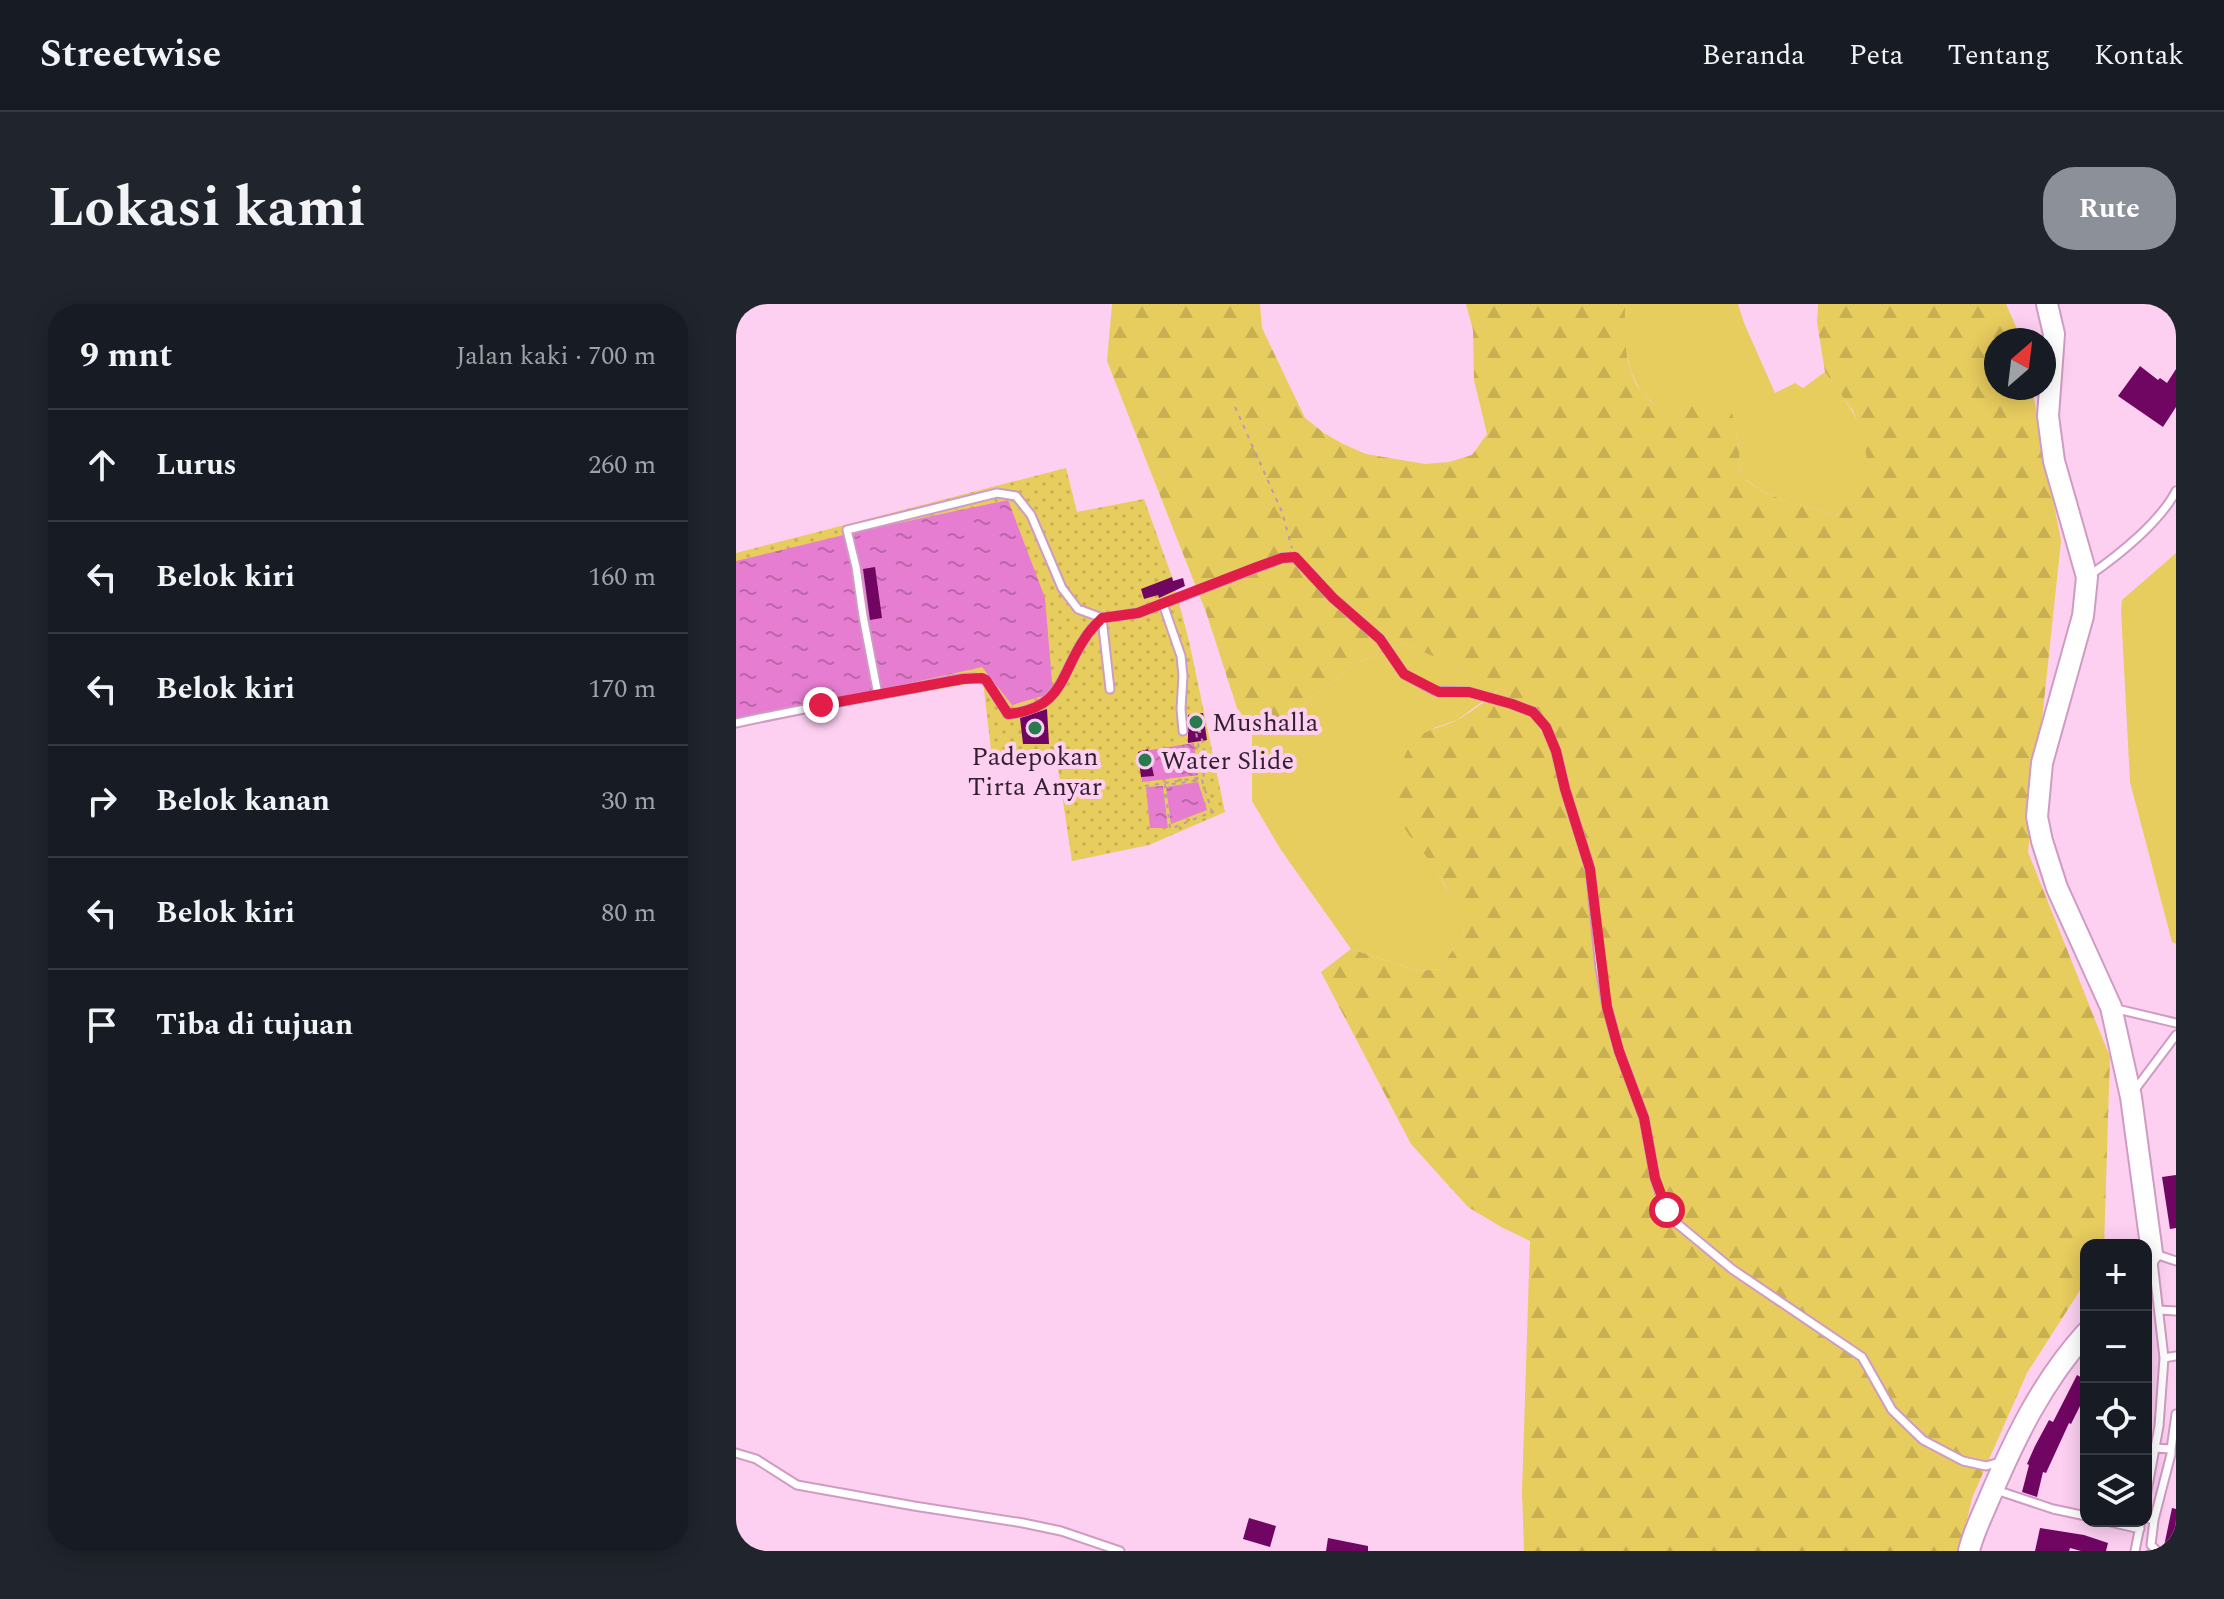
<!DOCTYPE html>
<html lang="id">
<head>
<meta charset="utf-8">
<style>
	body { margin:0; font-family:Spectral,serif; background:#20242c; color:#f1f3f6 }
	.controls { position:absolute; right:24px; bottom:24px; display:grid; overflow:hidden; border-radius:16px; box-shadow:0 4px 20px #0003 }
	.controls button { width:72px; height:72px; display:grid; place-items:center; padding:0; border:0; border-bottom:2px solid #363941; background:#171b24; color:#f1f3f6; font:40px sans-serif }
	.compass { position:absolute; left:1248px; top:24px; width:72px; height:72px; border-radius:50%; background:#171b24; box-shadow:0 4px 20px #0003; rotate:28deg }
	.stop { position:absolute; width:24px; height:24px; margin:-18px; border:6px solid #e11d48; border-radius:50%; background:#fff }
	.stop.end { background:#e11d48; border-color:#fff; box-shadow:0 2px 8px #0008 }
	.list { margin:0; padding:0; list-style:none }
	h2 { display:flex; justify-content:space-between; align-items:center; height:104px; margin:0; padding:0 32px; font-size:34px }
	h2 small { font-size:26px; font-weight:400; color:#9ea1a6 }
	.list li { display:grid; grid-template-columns:52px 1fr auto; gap:24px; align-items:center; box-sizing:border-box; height:112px; padding:0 32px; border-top:2px solid #363941 }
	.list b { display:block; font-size:30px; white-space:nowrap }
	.list em { font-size:26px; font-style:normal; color:#9ea1a6 }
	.icon { flex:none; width:44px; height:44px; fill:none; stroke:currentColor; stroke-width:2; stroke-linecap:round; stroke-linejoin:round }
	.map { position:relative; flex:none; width:1440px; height:1247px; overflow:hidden; border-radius:32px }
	header { display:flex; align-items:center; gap:48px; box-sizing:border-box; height:112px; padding:0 40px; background:#171b24; border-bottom:2px solid #363941 }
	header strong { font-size:38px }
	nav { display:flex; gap:44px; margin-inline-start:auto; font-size:28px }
	.intro { display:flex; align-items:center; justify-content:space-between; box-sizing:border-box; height:192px; padding:0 48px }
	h1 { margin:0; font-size:56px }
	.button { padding:20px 36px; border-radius:32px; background:#8c9099; color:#fff; font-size:28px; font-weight:700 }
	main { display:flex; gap:48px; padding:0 48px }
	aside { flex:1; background:#171b24; border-radius:32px; box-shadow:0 4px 20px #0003 }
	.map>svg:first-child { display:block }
	.grass { fill:#e7cc5e }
	.forest { fill:url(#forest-firs) }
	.park { fill:url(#park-dots) }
	.water { fill:url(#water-ripples) }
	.building { fill:#700562 }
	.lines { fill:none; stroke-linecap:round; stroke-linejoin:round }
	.lane-casing { stroke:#d09bc3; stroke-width:11 }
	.secondary-casing { stroke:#d09bc3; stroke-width:24 }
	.path { stroke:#bd98b4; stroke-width:2; stroke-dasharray:4 6; stroke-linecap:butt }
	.lane { stroke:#fff; stroke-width:7 }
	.secondary { stroke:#fff; stroke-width:20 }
	.route { stroke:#e11d48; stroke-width:10 }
	.poi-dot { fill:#277b4d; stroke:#fdd0f2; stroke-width:3 }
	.labels { text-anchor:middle; stroke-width:8; stroke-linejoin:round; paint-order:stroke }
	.poi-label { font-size:26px; fill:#331f2f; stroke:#fdd0f2; text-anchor:start }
</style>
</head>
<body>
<header>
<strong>Streetwise</strong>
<nav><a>Beranda</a><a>Peta</a><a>Tentang</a><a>Kontak</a></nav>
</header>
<div class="intro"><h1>Lokasi kami</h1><a class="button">Rute</a></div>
<main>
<aside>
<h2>9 mnt<small>Jalan kaki · 700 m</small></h2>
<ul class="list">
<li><svg class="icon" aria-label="ahead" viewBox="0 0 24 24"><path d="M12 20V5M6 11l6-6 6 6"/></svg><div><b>Lurus</b></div><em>260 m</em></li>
<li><svg class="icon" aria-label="left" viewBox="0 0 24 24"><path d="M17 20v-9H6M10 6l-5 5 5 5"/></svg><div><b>Belok kiri</b></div><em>160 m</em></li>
<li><svg class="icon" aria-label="left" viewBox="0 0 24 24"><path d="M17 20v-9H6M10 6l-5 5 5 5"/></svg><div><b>Belok kiri</b></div><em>170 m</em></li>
<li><svg class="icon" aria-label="right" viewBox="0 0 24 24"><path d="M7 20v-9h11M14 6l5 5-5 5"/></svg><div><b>Belok kanan</b></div><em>30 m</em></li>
<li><svg class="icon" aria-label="left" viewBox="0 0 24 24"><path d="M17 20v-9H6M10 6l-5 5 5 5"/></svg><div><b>Belok kiri</b></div><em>80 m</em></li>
<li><svg class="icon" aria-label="arrive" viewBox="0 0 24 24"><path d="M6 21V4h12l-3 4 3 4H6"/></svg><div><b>Tiba di tujuan</b></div></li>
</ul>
</aside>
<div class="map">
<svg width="1440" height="1247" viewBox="0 0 1440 1247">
	<defs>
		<pattern id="forest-firs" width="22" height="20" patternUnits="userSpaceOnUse" patternTransform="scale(2)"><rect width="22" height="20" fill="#e7cc5e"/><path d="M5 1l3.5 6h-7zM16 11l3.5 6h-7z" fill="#c7af52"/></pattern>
		<pattern id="park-dots" width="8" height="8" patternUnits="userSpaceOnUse" patternTransform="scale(2)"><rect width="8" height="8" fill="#e7cc5e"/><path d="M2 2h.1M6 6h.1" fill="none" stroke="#c7af52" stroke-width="1.8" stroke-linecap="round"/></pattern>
		<pattern id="water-ripples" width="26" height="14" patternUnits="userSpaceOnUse" patternTransform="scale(2)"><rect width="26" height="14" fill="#e67dd1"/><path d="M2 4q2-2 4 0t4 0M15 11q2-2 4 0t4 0" fill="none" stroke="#b6a"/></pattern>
	</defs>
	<rect width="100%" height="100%" fill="#fdd0f2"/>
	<path class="grass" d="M889,0H1002L1008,19L1039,89L1059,79L1067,84L1089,68C1103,87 1137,131 1131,156C1128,167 1108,199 1101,211C1063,201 1036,197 1005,172L1001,124L923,104L905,88L895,68L889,42Z
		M1440,249V640L1436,638L1394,478L1385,307L1386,296Z
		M666,339L768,382L721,416L698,424L697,560L721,604L728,629L704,665L682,667L615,645L545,546L516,497V424L541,420L621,359Z"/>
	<path class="forest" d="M376,0H524L526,24L569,114L588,129L607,140L630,150L689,160L713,158L736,151L751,130L738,76L737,26L730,0H889C889,29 887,61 904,86C909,93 917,98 923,104L993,101L1001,124L1005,172C1035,197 1064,201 1101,211L1131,155L1127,131L1117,107L1089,68L1081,18L1082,0H1270L1286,36H1260V84H1296L1325,237L1292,548L1374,753L1368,941H1350V977L1291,1069L1236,1194L1224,1247H788L786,1187L794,937L765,923L732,903L675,840L585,668L615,645L682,667L704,665L728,629C720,603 710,579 694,557C685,545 671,531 665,517C656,496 662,453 679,436C691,424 709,423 723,415C738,406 754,394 767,382L666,339L621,359L541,420L516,424L501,404L470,308L371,57Z"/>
	<path class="park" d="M330,164L341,208L408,195L436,273L453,337L489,508L413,541L336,557L321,458L257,463L247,377L0,422V249Z"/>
	<path class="water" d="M272,196L309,294L317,389L276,401L246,363L108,394L0,414V257L120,228Z
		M458,439L462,471L406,478L402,448Z
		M462,478L471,506L435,520L430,483Z
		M427,482L432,524H414L410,483Z"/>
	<path class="building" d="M1404,62L1422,76L1424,74L1431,79L1440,65V103L1427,123L1382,92Z
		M139,263L146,314L134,316L127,265Z
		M436,273L437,277L447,274L449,282L423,294L422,291L408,295L405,285Z
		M311,405L313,440H287L284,414Z
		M467,409L471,436L452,439V411Z
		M412,445L418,472L405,473L402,448Z
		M1440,871V924L1434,925L1426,873Z
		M1341,1071L1350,1076V1090L1335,1120L1333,1119L1310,1169L1307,1168L1301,1193L1286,1188L1293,1161L1291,1160L1299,1142L1313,1116L1317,1118Z
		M1436,1204L1440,1205V1247H1427Z
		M513,1214L540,1222L534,1243L507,1235Z
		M1304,1224L1348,1231L1372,1239L1370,1247H1345L1334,1244L1333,1247H1299Z
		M592,1234L632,1242V1247H590Z"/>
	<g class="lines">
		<defs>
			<path id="lane" d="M1354,271C1383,251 1424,218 1440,187
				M427,300L445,352L447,372L445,405L447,427
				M366,314L374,385
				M142,391L127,312L120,263L111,226L261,189L280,192L295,211L326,284L342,305L366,314L402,309L546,254L559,253L597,294L644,335L668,370L699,387L733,388L776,400L797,408L810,423L820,447L829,485L854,565L864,664L871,703L883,747L908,814L919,874L926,896L938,917L996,965L1126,1053L1156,1106L1187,1136L1227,1157L1250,1162L1264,1158
				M0,419C61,406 122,394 183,383C204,379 230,370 250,376L272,410C327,405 324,370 349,334C353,327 360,320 366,314
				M1377,704L1440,719
				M1398,787L1440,731
				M1423,1006L1440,1007
				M1428,1054L1440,1052
				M1435,1145L1440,1110
				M0,1149L20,1155L61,1181L178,1202L287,1219L325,1227L384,1247
				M1260,1186L1317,1205L1350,1212
				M1410,1193L1423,1122L1428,1054L1416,949L1440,957
				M1410,1214L1418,1216L1435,1150V1145L1419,1144
				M1418,1216L1415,1241L1421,1247
				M1370,1217L1404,1225
				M1399,1247L1405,1217"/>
			<path id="secondary" d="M1311,0L1318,30L1312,112L1318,157L1351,273L1347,312L1306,459L1301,513L1306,537L1321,584L1375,703L1395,793L1416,949L1410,957
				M1233,1247C1237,1229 1246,1212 1253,1195C1279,1134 1306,1078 1350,1029"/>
		</defs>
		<use href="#lane" class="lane-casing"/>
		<use href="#secondary" class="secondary-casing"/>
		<path class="path" d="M499,103L546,208L556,244
			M462,428L464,427L471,459
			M458,475V477L466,476L476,508L434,525L429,481L458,477
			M409,482L468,473L460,428"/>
		<use href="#lane" class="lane"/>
		<use href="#secondary" class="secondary"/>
	</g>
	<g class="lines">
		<path class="route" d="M85,401L227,375L246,374L250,376L272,410C328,405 324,370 349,334C353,327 360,320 366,314L402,309L521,263L546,254L559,253L597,294L644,335L668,370L703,388H733L776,400L797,408L810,423L820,447L829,485L854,565L871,703L883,747L908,814L919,874L931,906"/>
	</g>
	<g class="poi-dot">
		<circle cx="460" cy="418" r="8"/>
		<circle cx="299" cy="424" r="8"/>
		<circle cx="409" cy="456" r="8"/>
	</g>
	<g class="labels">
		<g class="poi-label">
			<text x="476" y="427">Mushalla</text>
			<text x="299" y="461" text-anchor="middle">Padepokan<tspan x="299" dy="30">Tirta Anyar</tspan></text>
			<text x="425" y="465">Water Slide</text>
		</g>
	</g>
</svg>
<div class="controls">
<button>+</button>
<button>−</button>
<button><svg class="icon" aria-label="locate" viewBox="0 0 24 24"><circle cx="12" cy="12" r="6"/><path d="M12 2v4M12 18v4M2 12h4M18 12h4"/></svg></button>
<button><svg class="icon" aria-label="layers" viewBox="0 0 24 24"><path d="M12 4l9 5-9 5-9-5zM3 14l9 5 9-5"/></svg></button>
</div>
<svg class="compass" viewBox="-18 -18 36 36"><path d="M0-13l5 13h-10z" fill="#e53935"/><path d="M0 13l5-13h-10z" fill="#9ea1a6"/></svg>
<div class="stop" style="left:931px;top:906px"></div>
<div class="stop end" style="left:85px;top:401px"></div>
</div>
</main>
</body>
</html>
